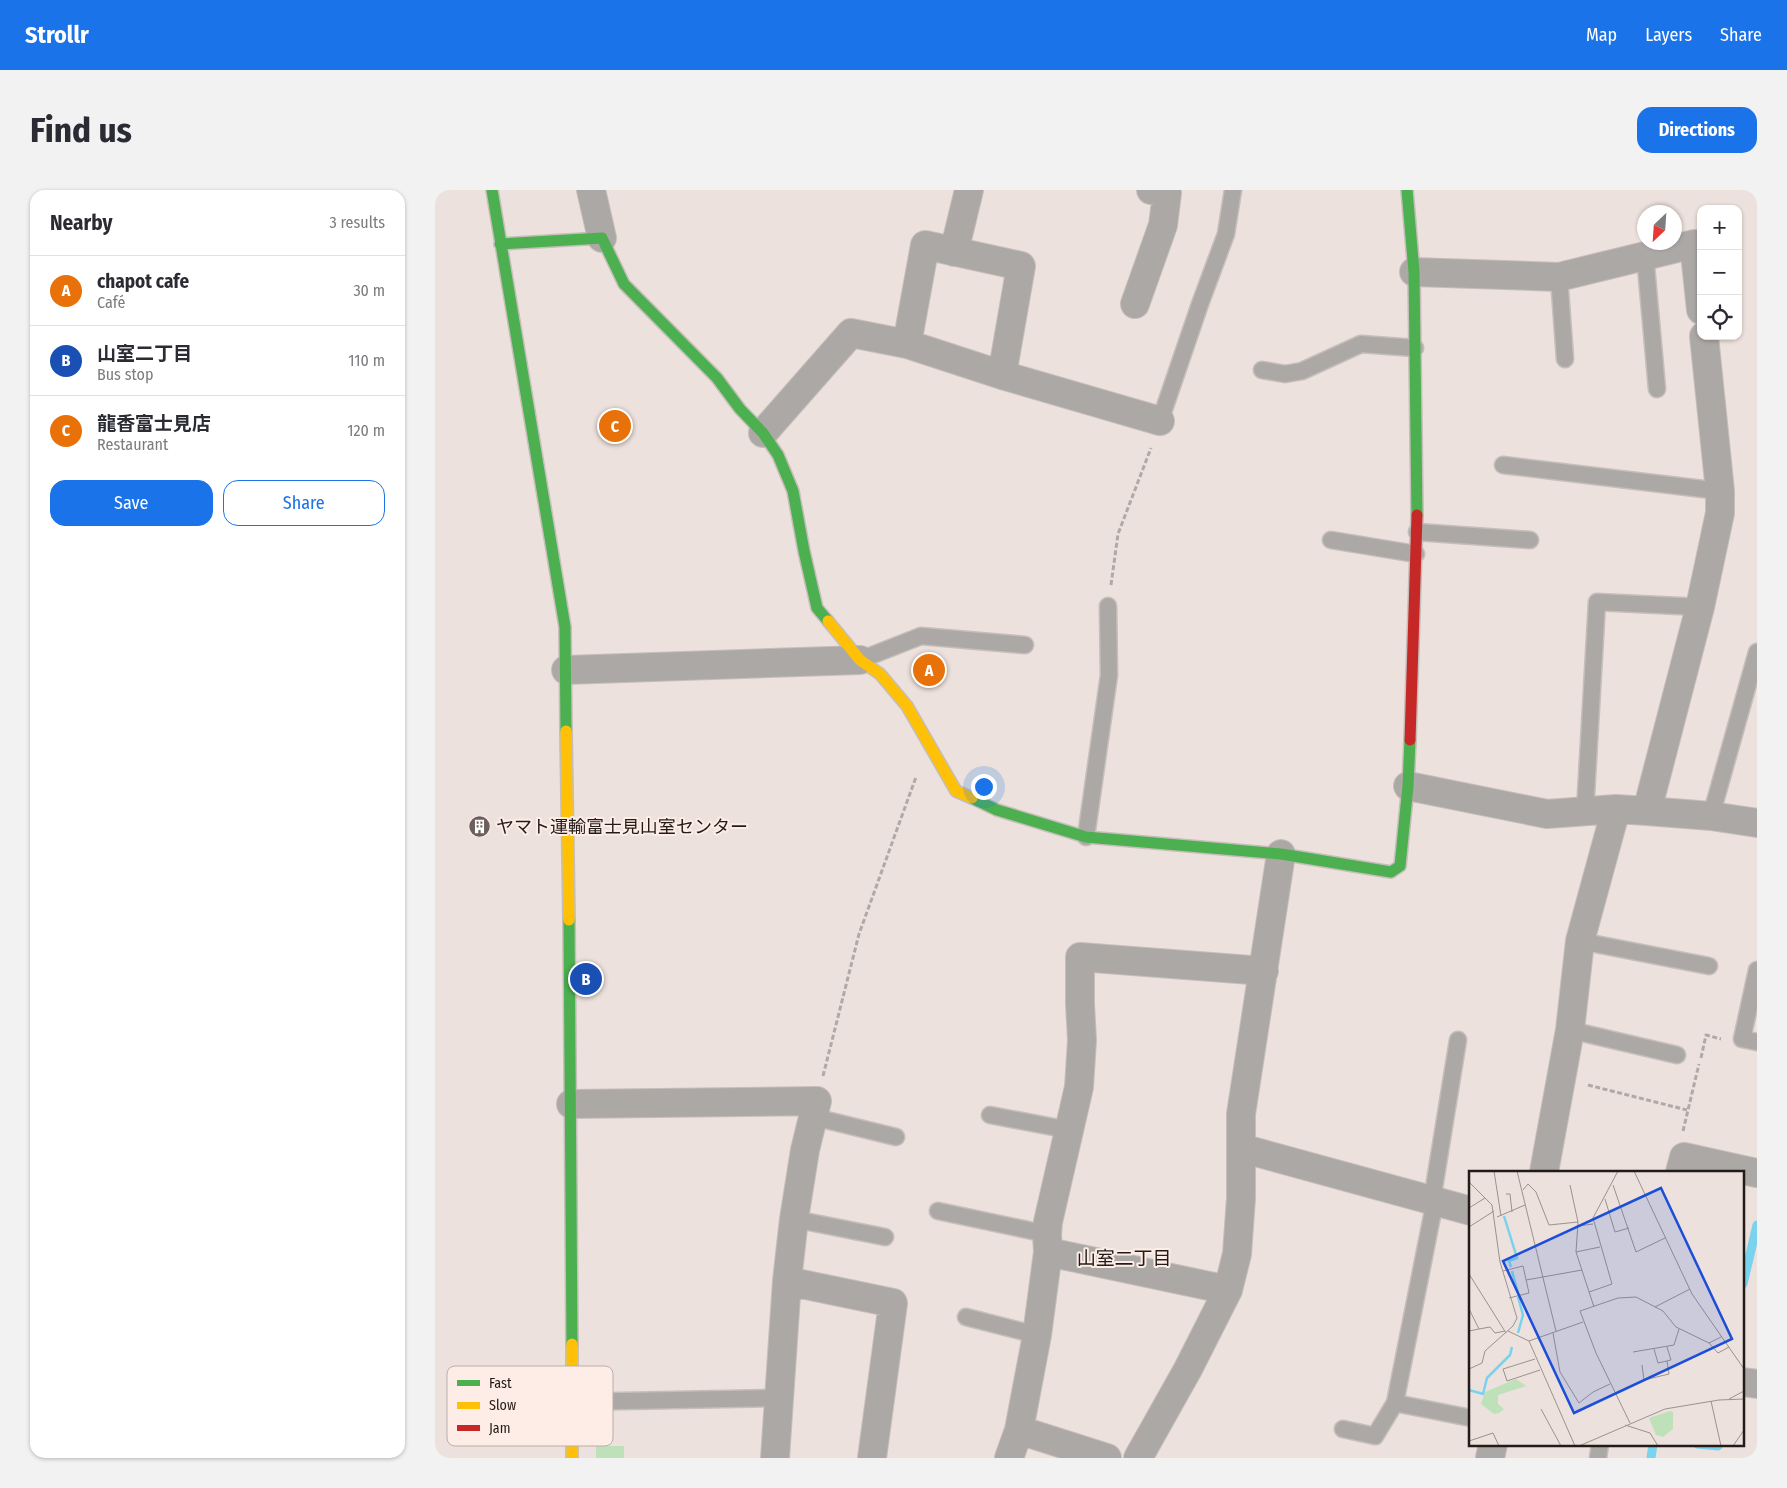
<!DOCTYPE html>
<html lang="en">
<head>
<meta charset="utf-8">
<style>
	body { margin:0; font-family:"Fira Sans Condensed","Noto Sans JP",sans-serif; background:#f2f2f3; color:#2b2b33 }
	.controls { position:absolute; right:15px; top:15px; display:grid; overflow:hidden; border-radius:10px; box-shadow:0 1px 4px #0004 }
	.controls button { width:45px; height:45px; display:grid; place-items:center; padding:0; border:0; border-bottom:1px solid #e1e1e2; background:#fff; color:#2b2b33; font:25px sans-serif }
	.compass { position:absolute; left:1202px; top:15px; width:45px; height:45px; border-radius:50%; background:#fff; box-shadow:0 1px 4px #0004; rotate:205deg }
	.you { position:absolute; left:548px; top:596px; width:18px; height:18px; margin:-12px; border:4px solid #fff; border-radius:50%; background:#1a73e8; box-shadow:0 0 0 8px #1a73e833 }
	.badge { display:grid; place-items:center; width:32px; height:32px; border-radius:50%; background:#1a73e8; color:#fff; font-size:16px; font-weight:700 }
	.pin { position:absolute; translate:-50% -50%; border:2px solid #fff; box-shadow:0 1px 5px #0006 }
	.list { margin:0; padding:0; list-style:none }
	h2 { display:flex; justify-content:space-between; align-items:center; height:65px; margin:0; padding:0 20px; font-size:21px }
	h2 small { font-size:16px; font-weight:400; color:#7c7c81 }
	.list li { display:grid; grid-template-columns:32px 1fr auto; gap:15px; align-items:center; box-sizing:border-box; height:70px; padding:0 20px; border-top:1px solid #e1e1e2 }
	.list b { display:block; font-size:19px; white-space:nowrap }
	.list p { margin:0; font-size:16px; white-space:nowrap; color:#7c7c81 }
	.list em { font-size:16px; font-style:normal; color:#7c7c81 }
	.actions { display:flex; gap:10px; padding:15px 20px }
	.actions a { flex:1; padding:11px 0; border:1px solid #1a73e8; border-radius:15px; text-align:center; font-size:18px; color:#1a73e8 }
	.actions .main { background:#1a73e8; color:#fff }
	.icon { flex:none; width:28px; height:28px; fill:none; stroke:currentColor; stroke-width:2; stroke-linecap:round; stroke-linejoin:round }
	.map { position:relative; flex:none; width:1322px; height:1268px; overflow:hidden; border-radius:15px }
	header { display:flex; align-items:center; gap:30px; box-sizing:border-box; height:70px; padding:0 25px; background:#1a73e8; color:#fff }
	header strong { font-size:24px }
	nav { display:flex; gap:28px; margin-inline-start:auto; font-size:18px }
	.intro { display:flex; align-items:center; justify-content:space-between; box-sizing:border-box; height:120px; padding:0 30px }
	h1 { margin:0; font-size:35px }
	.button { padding:12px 22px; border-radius:15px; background:#1a73e8; color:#fff; font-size:18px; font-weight:700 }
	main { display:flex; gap:30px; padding:0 30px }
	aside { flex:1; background:#fff; border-radius:15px; box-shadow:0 1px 4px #0004 }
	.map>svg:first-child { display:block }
	.green { fill:#bfe1ba }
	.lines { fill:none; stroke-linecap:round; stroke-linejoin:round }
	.stream { stroke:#79d3ee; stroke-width:9 }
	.lane-casing { stroke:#c6beba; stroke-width:19 }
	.street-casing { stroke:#c6beba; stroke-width:30 }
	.fast-casing { stroke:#c6beba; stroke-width:14 }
	.slow-casing { stroke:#c6beba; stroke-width:14 }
	.jam-casing { stroke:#c6beba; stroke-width:14 }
	.path { stroke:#b0aaa7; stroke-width:3; stroke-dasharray:5 2.5; stroke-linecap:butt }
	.lane { stroke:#aca8a6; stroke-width:16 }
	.street { stroke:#aca8a6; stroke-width:28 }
	.fast { stroke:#4caf50; stroke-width:11 }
	.slow { stroke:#ffc107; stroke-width:11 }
	.jam { stroke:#c62828; stroke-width:11 }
	.labels { text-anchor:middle; stroke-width:4; stroke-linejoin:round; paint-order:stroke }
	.poi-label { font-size:18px; fill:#221b18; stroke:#fdede6; text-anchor:start }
	.neighbourhood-label { font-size:19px; fill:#221b18; stroke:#fdede6 }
	.inset-river { fill:none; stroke:#79d3ee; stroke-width:2.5 }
	.inset-road { fill:none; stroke:#9b928e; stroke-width:1 }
	.view { fill:#1d4ed8; fill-opacity:0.15; stroke:#1d4ed8; stroke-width:2.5 }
	.inset-edge { fill:none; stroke:#221b18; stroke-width:2.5 }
	.key { fill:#fdede6; stroke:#bbaea8; stroke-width:1 }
	.key-label { font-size:14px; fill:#221b18 }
</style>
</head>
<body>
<header>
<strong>Strollr</strong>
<nav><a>Map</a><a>Layers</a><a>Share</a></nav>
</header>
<div class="intro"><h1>Find us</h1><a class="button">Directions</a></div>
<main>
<aside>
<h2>Nearby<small>3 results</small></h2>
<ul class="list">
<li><span class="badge" style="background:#e8710a">A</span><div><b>chapot cafe</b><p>Café</p></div><em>30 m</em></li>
<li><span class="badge" style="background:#1a4fb4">B</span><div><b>山室二丁目</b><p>Bus stop</p></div><em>110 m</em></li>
<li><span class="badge" style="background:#e8710a">C</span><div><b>龍香富士見店</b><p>Restaurant</p></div><em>120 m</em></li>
</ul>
<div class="actions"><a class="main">Save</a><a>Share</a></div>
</aside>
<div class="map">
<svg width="1322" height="1268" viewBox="0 0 1322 1268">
	<rect width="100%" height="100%" fill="#ece1dc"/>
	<path class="green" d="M161,1256H189V1268H161Z"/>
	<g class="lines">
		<path class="stream" d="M1308,1094L1322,1035
			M1262,1254L1283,1256V1254
			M1216,1268L1218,1254"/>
		<defs>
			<path id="lane" d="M1210,65L1222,199
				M1124,87L1130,169
				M827,180L850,184L867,181L926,154L980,158
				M725,231L765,114L791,44L798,0
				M1068,275L1285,301
				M982,342L1095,350
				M896,350L981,364
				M425,470L486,446L590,455
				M1150,622L1162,412L1265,417
				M1276,626L1322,462
				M651,647L674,485L673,416
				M1145,751L1274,776
				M1322,780L1307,849L1322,852
				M1135,840L1242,865
				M555,925L634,940
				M379,927L461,947
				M997,1010L1023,850
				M1000,1011L960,1213L1036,1228
				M503,1021L612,1044
				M359,1029L450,1047
				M531,1127L602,1145
				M137,1212L344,1208
				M908,1239L940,1246L960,1213
				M1163,1268L1165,1254"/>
			<path id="street" d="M156,0L167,48
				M519,62L534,0
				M979,82L1124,87L1259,54L1266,120
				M700,114L728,35L732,3L716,0
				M472,154L490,55L586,76L567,185
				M328,243L416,143L472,154L567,185L725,231
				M131,480L425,470
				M973,596L1112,624L1181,619L1212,621L1276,626L1322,633
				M1212,621L1265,417L1285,323V301L1269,146
				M136,914L382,911L370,960L359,1029L352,1091L340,1268
				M806,958L1036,1021
				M1109,982L1135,840L1145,751L1181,619
				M1245,982L1249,967L1322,983
				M613,1062L793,1100
				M352,1091L458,1113L437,1268
				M1308,1192L1322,1194
				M584,1240L672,1268
				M574,1268L584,1240L602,1145L613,1062L612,1044L613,1032L644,897L647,850L645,814V767L829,781
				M703,1268L753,1179L793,1100L802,1064L806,1008V924L846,664
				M1055,1268L1058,1254"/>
			<path id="fast" d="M57,0L130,437L131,541
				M972,0L979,82L982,325
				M65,54L167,48L189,94L282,188L305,219L328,243L343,265L358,301L369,361L382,418L393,431
				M537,608L562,620L651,647L846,664L956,682L965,676L973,596L975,550
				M134,730L137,1154"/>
			<path id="slow" d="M393,431L425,470L445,484L472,516L521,601L537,608
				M131,541L134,730
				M137,1154V1268"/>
			<path id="jam" d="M975,550L982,325"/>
		</defs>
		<use href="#lane" class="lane-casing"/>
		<use href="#street" class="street-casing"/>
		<use href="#fast" class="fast-casing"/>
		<use href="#slow" class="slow-casing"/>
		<use href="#jam" class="jam-casing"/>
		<path class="path" d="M676,395L683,344L716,258
			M1266,868L1271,845L1286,849
			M388,886L424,744L481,587
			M1153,895L1252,920
			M1248,941L1264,874"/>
		<use href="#lane" class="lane"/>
		<use href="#street" class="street"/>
		<use href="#fast" class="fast"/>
		<use href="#slow" class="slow"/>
		<use href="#jam" class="jam"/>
	</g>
	<defs>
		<symbol id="building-disc" viewBox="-11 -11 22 22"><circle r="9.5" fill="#69605d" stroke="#fdede6"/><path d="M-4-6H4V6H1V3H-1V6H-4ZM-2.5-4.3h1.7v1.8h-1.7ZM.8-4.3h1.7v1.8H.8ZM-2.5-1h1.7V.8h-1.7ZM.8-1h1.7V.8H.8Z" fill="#fff"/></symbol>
	</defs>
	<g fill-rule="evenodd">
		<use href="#building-disc" x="32" y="624" width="25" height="25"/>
	</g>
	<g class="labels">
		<g class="poi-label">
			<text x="61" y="643">ヤマト運輸富士見山室センター</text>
		</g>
		<g class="neighbourhood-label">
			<text x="689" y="1075">山室二丁目</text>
		</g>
	</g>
	<g transform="translate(1034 981)">
		<rect width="275" height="275" fill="#ece1dc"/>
		<path d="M47,208L57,215L29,224V233L35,238L30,242L25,243L12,233L16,221ZM201,240L204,241V258L194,266L187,264L180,247Z" fill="#bfe1ba"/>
		<path class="inset-river" d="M35,45L48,87L40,90L42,96M43,100L49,122M49,162L54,144L49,126M0,219L14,223L18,207L41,184L43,176"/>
		<path class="inset-road" d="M25,0L32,45M48,0L87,160M165,0L223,123L275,198M0,11L23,34L31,91L48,147L44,155L16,180L13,192L0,198M101,14L109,51L107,81L125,136M144,14L167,81L196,67M54,19L59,13L67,21L80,54L109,51M37,23H41L43,41M136,28L146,61L160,57M0,37L16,27M28,46L56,34M109,55L124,53M0,56L25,40M107,81L131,76M34,100L54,95L60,122L40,127M0,103L37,162M57,109L113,99M120,121L143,113L124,47L149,0M186,136L221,118M0,138L10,158L0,160M10,158L21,156L26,162L36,160M39,160L60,170L106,275M84,162L91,201L110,232L124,221L141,213M60,170L114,151M240,172L249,182L260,176M185,178L189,192L202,189L198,176M164,181L205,174L210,158M66,188L34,198L38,210L71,199M173,194L175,209L200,203L198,190M260,228L275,220M242,230L252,275M72,238L92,275M161,252L127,182L111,140L149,127L167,126L194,140L207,156L240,172L252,166M156,254L181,262L189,275M0,270L24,262L30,275M110,275L196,238L250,229L275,228M264,275L275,259"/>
		<path class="view" d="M192,17L263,168L105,242L34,90Z"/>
		<rect width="275" height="275" class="inset-edge"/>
	</g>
	<rect x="12" y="1176" width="166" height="80" rx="8" class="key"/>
	<rect x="22" y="1190" width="23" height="6" fill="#4caf50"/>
	<rect x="22" y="1212" width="23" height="7" fill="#ffc107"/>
	<rect x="22" y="1235" width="23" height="6" fill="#c62828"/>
	<g class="key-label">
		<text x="54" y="1198">Fast</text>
		<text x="54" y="1220">Slow</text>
		<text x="54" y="1243">Jam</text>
	</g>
</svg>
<div class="controls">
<button>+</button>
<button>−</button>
<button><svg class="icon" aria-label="locate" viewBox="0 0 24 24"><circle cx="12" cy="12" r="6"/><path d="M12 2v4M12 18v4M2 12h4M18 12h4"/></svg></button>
</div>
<svg class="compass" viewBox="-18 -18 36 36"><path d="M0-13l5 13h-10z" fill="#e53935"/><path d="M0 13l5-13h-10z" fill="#7c7c81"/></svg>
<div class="you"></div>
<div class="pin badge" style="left:494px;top:480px;background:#e8710a">A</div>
<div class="pin badge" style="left:151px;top:789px;background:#1a4fb4">B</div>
<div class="pin badge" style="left:180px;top:236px;background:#e8710a">C</div>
</div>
</main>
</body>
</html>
